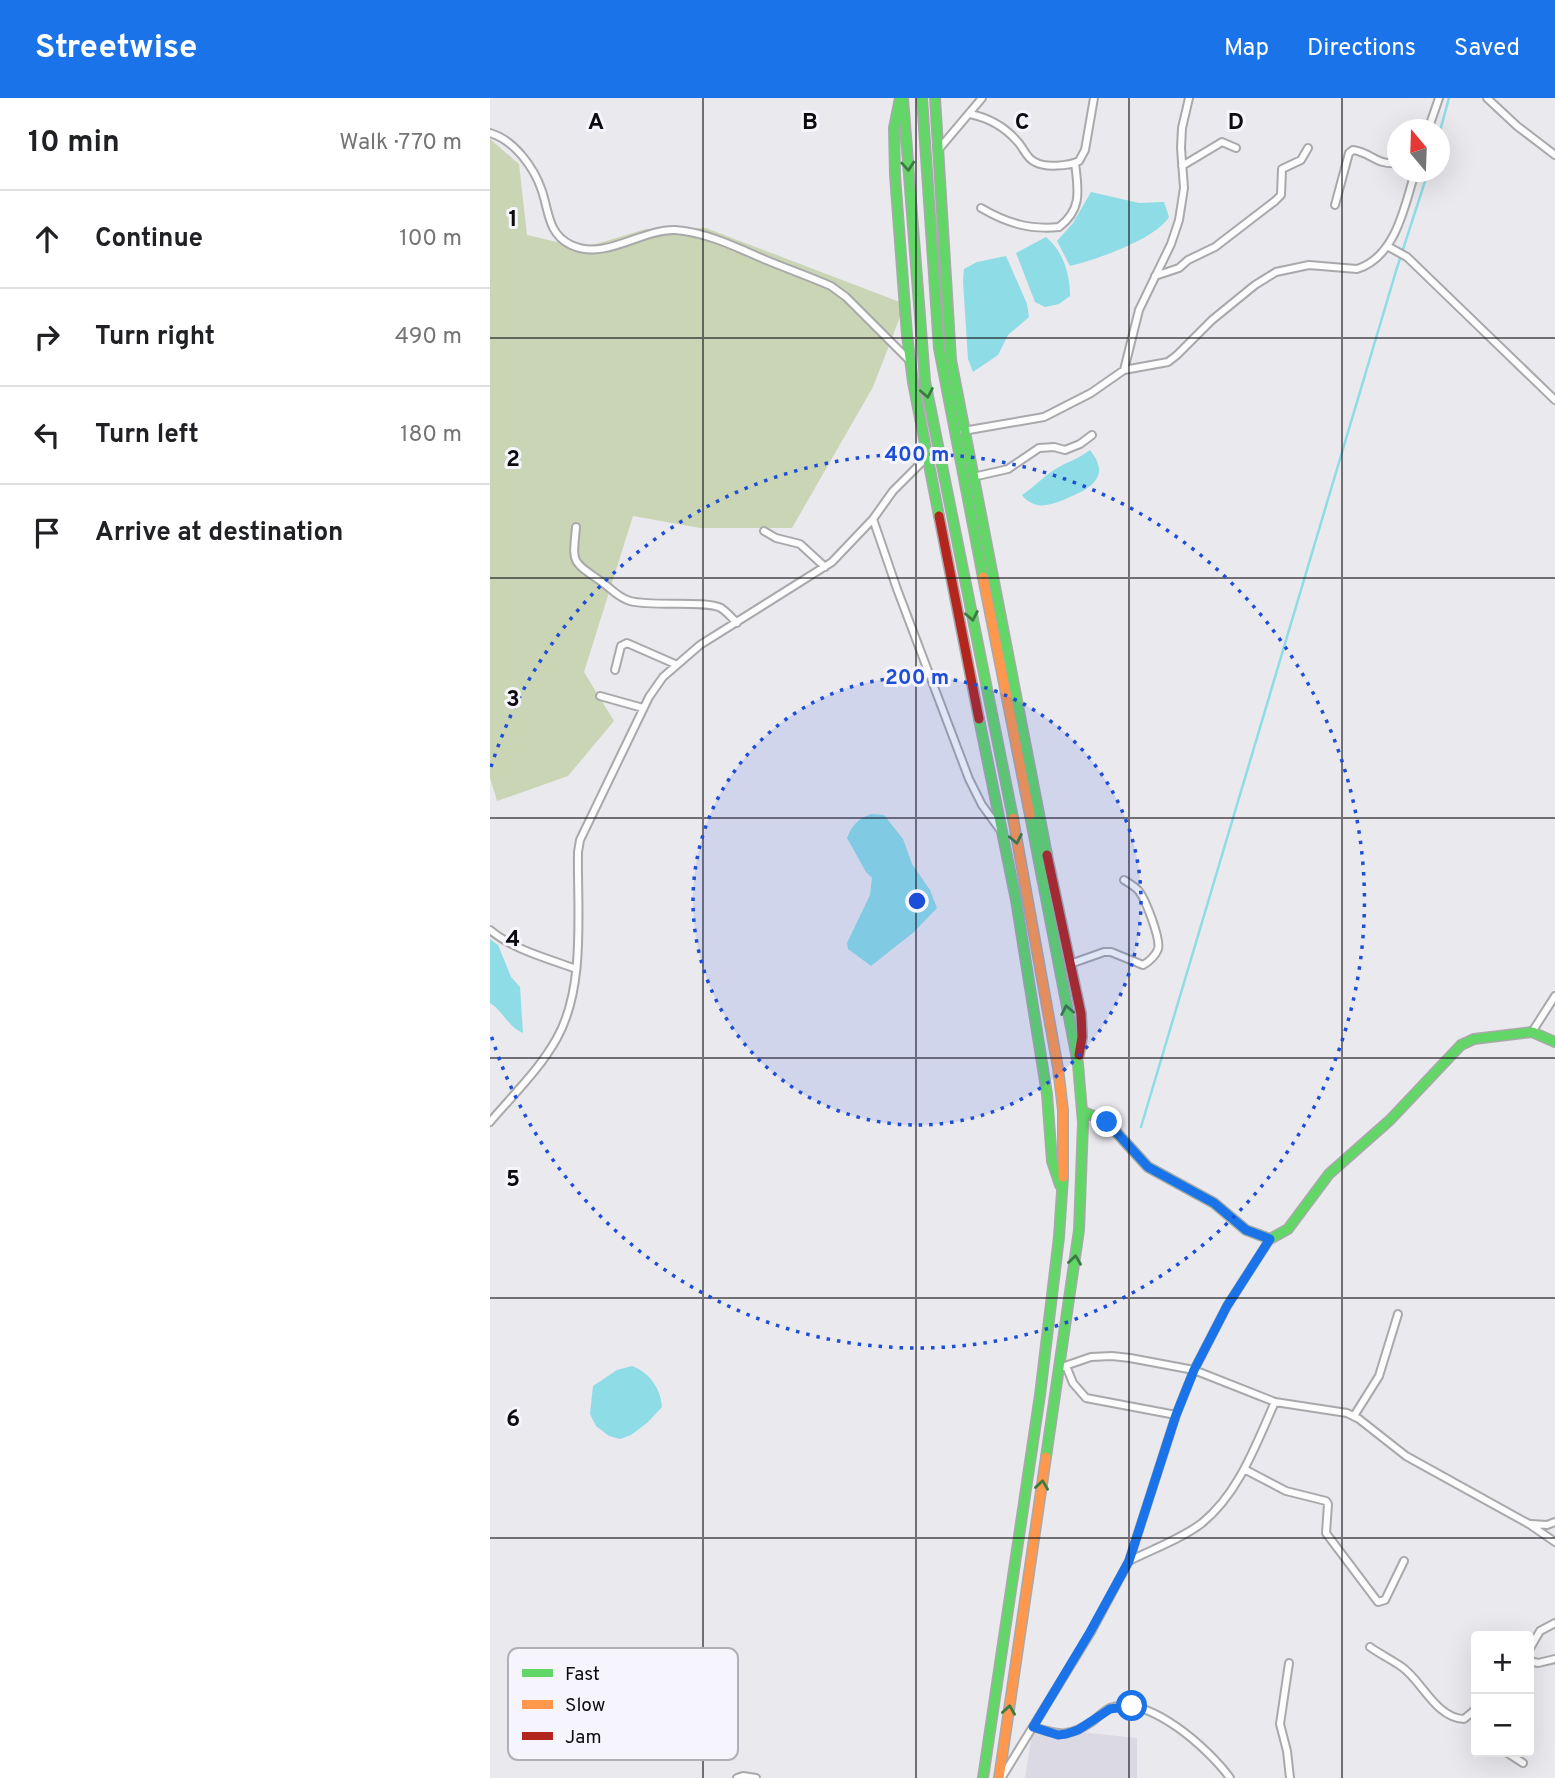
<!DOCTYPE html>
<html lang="en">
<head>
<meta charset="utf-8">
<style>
	body { margin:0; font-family:Overpass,sans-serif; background:#f6f6f6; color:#202124 }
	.controls { position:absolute; right:21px; bottom:21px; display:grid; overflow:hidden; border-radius:7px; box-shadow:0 7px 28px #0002 }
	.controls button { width:63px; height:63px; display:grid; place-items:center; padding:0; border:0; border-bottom:2px solid #e0e0e0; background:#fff; color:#202124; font:35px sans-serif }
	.compass { position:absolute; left:897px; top:21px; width:63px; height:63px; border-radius:50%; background:#fff; box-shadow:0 7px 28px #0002; rotate:341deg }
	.stop { position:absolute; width:21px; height:21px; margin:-16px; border:5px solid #1a73e8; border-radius:50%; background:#fff }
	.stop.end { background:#1a73e8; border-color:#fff; box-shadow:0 2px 7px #0008 }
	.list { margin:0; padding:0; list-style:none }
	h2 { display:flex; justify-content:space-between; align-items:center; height:91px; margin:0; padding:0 28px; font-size:30px }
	h2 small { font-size:23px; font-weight:400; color:#757577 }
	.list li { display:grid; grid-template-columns:46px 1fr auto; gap:21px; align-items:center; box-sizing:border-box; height:98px; padding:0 28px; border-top:2px solid #e0e0e0 }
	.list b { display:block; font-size:26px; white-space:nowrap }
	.list em { font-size:23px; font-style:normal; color:#757577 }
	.icon { flex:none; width:38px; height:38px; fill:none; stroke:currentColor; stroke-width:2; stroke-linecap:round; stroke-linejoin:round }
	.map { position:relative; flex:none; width:1065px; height:1680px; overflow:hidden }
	header { display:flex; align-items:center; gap:42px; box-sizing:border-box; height:98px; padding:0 35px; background:#1a73e8; color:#fff }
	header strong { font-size:33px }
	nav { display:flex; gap:38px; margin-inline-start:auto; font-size:24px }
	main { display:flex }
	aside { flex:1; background:#fff }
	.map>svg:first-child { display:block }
	.built { fill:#dbd9e4 }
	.green { fill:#cad5b5 }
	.water { fill:#8edce6 }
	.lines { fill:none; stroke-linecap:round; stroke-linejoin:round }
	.stream { stroke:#8edce6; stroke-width:2.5 }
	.street-casing { stroke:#a9a8ab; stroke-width:10 }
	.fast-casing { stroke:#a9a8ab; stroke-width:12 }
	.slow-casing { stroke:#a9a8ab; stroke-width:12 }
	.jam-casing { stroke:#a9a8ab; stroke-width:12 }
	.street { stroke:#fcfcfc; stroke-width:6 }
	.fast { stroke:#63d668; stroke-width:9 }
	.slow { stroke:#ff974d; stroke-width:9 }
	.jam { stroke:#b3261e; stroke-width:9 }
	.oneway { stroke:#3c7b40 }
	.route { stroke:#1a73e8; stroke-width:9 }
	.grid { fill:none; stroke:#0c0b0e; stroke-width:2; stroke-opacity:0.55 }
	.ring { fill:none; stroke:#1d4ed8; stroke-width:3.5; stroke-dasharray:3.5 7 }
	.key { fill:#f6f5fe; stroke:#b0afb6; stroke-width:2 }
	.key-label { font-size:19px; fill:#0c0b0e }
	.grid-label { font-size:23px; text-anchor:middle; font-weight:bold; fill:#0c0b0e; stroke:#f6f5fe; stroke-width:6; stroke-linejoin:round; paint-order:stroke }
	.centre { fill:#1d4ed8; stroke:#f6f5fe; stroke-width:3.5 }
	.ring-label { font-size:21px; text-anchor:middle; font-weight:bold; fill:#1d4ed8; stroke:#f6f5fe; stroke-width:6; stroke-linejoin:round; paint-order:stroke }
</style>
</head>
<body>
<header>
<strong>Streetwise</strong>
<nav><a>Map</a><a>Directions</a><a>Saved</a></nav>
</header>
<main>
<aside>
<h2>10 min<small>Walk · 770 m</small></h2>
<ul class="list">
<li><svg class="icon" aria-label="ahead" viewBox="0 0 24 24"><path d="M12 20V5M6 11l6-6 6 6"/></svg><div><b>Continue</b></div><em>100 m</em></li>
<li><svg class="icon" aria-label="right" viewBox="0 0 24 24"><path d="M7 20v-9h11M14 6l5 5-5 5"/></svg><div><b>Turn right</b></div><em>490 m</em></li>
<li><svg class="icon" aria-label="left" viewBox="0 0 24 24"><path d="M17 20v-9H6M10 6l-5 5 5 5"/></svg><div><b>Turn left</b></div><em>180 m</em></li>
<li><svg class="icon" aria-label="arrive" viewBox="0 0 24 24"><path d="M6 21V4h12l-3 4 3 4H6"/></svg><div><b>Arrive at destination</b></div></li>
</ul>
</aside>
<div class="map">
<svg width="1065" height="1680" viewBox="0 0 1065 1680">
	<rect width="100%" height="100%" fill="#eae9ee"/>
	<path class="built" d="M543,1629L647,1640V1680H535Z"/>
	<path class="green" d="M0,41L29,66L37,137L93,150L156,131L216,130L415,206L383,289L302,430H210L143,418L94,574L124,623L78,678L7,703L0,680Z"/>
	<path class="water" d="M601,94L649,105L674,104L679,119C666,141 605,162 580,168L567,143L583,125Z
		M556,139C573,153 580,176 580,198L569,206L555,209L545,204L526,155Z
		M516,158L537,206L539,219L518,237L508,257L483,274L478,261L473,183L474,171L487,164Z
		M600,352C621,378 602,390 578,400C571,403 563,406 556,407C547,409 537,404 532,397C544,389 553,379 564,372C576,364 589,361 600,352Z
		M381,716L394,717L413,741L422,766L440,792L447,810L424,834L381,868L358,851L357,845L380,797L382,780L376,774L357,740C362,727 368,721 381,716Z
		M0,841L8,847L21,879L30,889L33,935C18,929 14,914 0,905Z
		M142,1268C159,1274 171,1291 172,1309L157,1325L141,1337L130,1341L119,1338L106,1328L100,1316L103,1288L127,1272Z"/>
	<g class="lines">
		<path class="stream" d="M950,33L959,0
			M651,1029L906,173L938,74"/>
		<defs>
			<path id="street" d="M997,0L1027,28L1065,57
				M480,16C499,20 514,28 527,43C534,50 536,60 545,64C555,70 579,68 589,63L595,52L604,0
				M938,32L949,0
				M0,35C24,42 44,69 52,93C59,114 58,136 81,147C115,163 151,131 185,132C216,134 248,150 276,162C298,171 320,179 341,188L356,199L419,262
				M449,51L492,0
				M692,68L732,44L746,50
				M845,107L859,55L863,52C883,55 884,67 908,65
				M491,110C517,125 539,132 569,129C593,111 588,91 585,65
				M897,148L917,159L1065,302
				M665,178L689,170L698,162L725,149L785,103L791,97L792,71L811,62L818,50
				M634,272L649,212L681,146L689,122L694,90L691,50L692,30L699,0
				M473,333L554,319L601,295L634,272L678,264L687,257L722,222L765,187L786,174L819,167L867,171C906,159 915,107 925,74
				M483,379L518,371L549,350L564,349L575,352L590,346L602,337
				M383,421L407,491L479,681L492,707L511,733
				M86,429C83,464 80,462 109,482C120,489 126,499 140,503C162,509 216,502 231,510C237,514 242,520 247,525
				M274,433L286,440L310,446L335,469
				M125,572L131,548L137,545L185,566
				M110,598L153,610
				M0,832C24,852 57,860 86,871
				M580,866L614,854H621L653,867C659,864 666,857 668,851C671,841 655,800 648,792C644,788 639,785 634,782
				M1042,934L1065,898
				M0,1024C23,997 50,971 67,940C96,888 87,812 88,754L90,742L159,599L173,579L210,547L342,464L383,421L403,393L436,360
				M576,1268L583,1285L596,1300L686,1317
				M569,1270L601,1259L622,1258L640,1260L704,1272L785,1304L857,1315L869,1321L916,1358L1039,1426L1065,1444
				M864,1318L889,1278L908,1216
				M754,1371L796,1393L836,1403L838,1406L836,1435L888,1504L895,1502L914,1463
				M1041,1426L1057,1427L1065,1424
				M639,1463C663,1451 691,1441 712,1425C749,1395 766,1346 785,1304
				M880,1549C890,1556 902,1562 912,1569C932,1583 946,1620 974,1621L986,1611
				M1039,1552L1050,1533L1065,1525
				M1039,1563L1048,1565L1065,1561
				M799,1565L790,1626L797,1653L800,1680
				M543,1629C570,1637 578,1640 603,1623C608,1619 614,1613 620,1610C658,1595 720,1652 740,1680
				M1016,1654L1033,1665
				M512,1679L601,1534L639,1463L686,1317L704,1272L737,1208L780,1141
				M247,1680L253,1678L266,1680"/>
			<path id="fast" d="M410,0L404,30L405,77L417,237L423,284L449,418
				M413,0L435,283L523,720
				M432,0L449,250L493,479
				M445,0L461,262L557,757
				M489,621L526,802L557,996L562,1063L570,1087
				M540,717L588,966L593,1025L589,1132L556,1359
				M592,1013L617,1024L658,1069L724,1105L756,1132L780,1141L798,1131L839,1076L900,1022L971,947L984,941L1042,934L1065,944
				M493,1680L550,1297L569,1139L573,1079"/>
			<path id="slow" d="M493,479L540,717
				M523,720L568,970L573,1012V1079
				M509,1680L556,1359"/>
			<path id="jam" d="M449,418L489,621
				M557,757L591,916L592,939L589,957"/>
		</defs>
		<use href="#street" class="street-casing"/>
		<use href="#fast" class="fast-casing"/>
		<use href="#slow" class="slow-casing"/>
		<use href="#jam" class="jam-casing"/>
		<use href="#street" class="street"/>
		<use href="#fast" class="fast"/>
		<use href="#slow" class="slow"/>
		<use href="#jam" class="jam"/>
	</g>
	<defs><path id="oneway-chevron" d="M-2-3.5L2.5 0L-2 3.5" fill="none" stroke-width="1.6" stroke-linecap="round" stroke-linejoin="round" transform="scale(1.75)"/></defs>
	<g class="oneway">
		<use href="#oneway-chevron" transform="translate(418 68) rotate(86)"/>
		<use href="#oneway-chevron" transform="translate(437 295) rotate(79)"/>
		<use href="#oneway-chevron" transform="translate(482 518) rotate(79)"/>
		<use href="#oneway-chevron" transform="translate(526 741) rotate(79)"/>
		<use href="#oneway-chevron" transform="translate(577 912) rotate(-101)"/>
		<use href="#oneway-chevron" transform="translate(585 1162) rotate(-82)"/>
		<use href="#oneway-chevron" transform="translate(552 1387) rotate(-82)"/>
		<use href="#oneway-chevron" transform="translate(519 1612) rotate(-82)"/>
	</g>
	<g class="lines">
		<path class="route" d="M617,1024L658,1069L724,1105L756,1132L780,1141L737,1208L704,1272L686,1317L639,1463L600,1534L543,1629L568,1637L576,1636L588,1632L620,1611L642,1608"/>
	</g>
	<path class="grid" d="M213,0V1680M426,0V1680M639,0V1680M852,0V1680M0,240H1065M0,480H1065M0,720H1065M0,960H1065M0,1200H1065M0,1440H1065"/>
	<circle cx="427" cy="803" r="224" fill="#1d4ed8" fill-opacity=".12"/>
	<g class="ring">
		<circle cx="427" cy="803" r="224"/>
		<path d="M1 669A447 447 0 1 1 1 937"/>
	</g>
	<rect x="18" y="1550" width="230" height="112" rx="10" class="key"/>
	<rect x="32" y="1571" width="31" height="8" fill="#63d668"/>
	<rect x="32" y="1602" width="31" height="9" fill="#ff974d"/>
	<rect x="32" y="1634" width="31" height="8" fill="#b3261e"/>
	<g class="key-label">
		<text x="75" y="1582">Fast</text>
		<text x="75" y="1613">Slow</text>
		<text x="75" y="1645">Jam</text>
	</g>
	<g class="grid-label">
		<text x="106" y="31">A</text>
		<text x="320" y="31">B</text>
		<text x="532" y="31">C</text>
		<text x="746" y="31">D</text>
		<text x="23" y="128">1</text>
		<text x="23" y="368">2</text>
		<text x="23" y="608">3</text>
		<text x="23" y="848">4</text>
		<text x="23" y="1088">5</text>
		<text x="23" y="1328">6</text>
	</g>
	<circle cx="427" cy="803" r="10" class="centre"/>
	<g class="ring-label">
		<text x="427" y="363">400 m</text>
		<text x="427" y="586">200 m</text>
	</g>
</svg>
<div class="controls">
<button>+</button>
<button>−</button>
</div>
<svg class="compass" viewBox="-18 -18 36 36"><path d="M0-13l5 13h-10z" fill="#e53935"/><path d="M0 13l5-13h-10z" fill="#757577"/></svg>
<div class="stop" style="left:642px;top:1608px"></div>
<div class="stop end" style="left:617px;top:1024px"></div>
</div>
</main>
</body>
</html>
